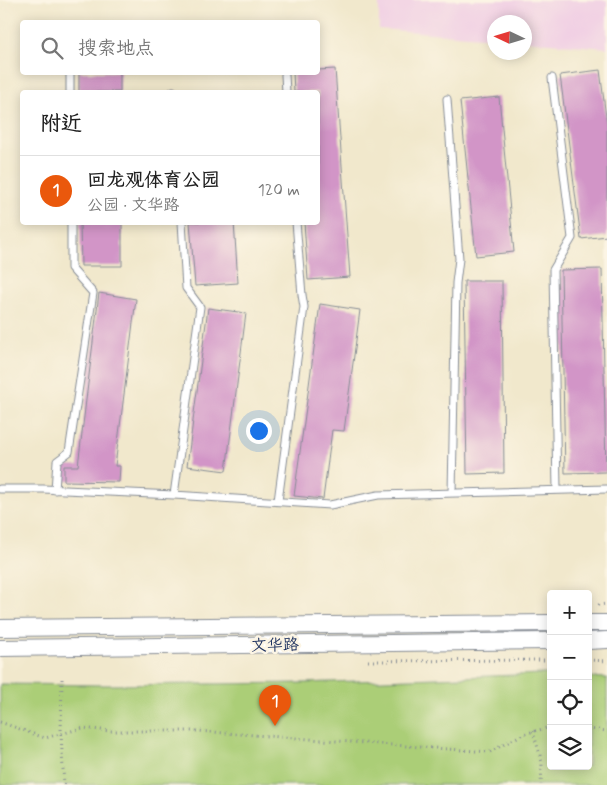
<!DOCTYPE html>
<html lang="zh">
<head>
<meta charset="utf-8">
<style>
	body { margin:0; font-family:Mynerve,"LXGW WenKai TC",sans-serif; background:#f6f6f6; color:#222 }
	.controls { position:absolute; right:15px; bottom:15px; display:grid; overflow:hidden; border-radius:5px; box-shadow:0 2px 12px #0003 }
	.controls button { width:45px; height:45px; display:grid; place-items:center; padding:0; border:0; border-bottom:1px solid #e0e0e0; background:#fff; color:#222; font:25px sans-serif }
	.compass { position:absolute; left:487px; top:15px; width:45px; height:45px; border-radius:50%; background:#fff; box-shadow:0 2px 12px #0003; rotate:274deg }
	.you { position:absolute; left:258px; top:430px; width:18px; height:18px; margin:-12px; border:4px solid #fff; border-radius:50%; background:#1a73e8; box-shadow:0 0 0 8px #1a73e833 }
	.badge { display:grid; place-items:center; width:32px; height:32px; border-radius:50%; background:#ea580c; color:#fff; font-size:16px; font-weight:700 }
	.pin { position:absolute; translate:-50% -41px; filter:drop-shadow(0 1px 2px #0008) }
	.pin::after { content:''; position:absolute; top:26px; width:18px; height:15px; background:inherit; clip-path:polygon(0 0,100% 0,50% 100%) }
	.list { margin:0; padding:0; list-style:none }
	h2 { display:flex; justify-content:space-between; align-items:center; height:65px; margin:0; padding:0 20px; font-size:21px }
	h2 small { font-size:16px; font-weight:400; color:#767676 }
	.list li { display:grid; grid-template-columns:32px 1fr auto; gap:15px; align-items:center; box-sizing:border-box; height:70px; padding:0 20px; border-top:1px solid #e0e0e0 }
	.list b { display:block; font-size:19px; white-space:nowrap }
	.list p { margin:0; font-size:16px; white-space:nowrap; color:#767676 }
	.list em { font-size:16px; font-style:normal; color:#767676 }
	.icon { flex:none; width:28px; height:28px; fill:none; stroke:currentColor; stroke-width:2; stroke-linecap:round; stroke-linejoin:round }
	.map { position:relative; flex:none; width:607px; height:785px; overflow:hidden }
	.search { position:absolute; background:#fff; box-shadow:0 2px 12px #0003; left:20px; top:20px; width:300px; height:55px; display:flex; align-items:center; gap:12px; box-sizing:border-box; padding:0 18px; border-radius:5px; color:#767676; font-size:19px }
	.panel { position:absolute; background:#fff; box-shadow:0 2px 12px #0003; left:20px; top:90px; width:300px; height:135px; border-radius:5px }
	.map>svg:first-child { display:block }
	.built { fill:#f1d0e4 }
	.green { fill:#abce77; stroke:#637e6a }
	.building { fill:#d295c7 }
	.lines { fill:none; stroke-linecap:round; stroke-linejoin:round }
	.service-casing { stroke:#868c95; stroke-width:9 }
	.tertiary-casing { stroke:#868c95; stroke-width:18 }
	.path { stroke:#868c95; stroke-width:3; stroke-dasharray:1 4; stroke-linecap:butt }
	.service { stroke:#fff; stroke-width:7 }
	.tertiary { stroke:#fff; stroke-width:16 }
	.labels { text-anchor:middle; stroke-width:5; stroke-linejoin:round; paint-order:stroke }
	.street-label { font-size:16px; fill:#1b2f5e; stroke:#fcf5e5 }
</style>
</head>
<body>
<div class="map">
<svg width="607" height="785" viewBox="0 0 607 785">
	<rect width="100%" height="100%" fill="#fcf5e5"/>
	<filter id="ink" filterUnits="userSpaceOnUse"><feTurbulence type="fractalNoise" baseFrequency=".02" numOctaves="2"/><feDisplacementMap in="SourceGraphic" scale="10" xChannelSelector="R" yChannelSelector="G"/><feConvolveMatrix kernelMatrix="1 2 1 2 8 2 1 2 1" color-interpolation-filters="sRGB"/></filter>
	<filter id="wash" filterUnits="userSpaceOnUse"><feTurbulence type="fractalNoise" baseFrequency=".0096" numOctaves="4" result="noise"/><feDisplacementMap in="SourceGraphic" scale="20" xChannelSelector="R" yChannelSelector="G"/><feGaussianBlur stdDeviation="1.12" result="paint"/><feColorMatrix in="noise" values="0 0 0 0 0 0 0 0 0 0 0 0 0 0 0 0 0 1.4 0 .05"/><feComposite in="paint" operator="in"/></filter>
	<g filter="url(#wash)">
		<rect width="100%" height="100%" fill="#f1e8cc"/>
		<path class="built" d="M379,0H607V48L525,41L524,22H494V38L379,29Z"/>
		<path class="green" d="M543,674H551V766H588V677L607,678V785H0V684L107,685L303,683Z"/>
		<g id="blocks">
			<path class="building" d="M335,69L350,277L308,280L304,222H318V92H294L293,72H318V70Z
				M600,70L607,125V236L581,239L560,75Z
				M79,72H120V92H79Z
				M499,97L514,252L476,256L460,101Z
				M80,222H122V266H81Z
				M190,222H234L238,283L195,286Z
				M602,269L606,472L565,473L561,270Z
				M464,281H502L504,473L467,474Z
				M99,293L136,299L115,466H120L119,482L64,481V466H78Z
				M320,304L360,310L344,431L332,430L323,499L294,496Z
				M208,308L246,313L226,471L187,466Z"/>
		</g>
	</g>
	<g filter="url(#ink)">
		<use href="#blocks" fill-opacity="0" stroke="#868c95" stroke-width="1"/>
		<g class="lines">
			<defs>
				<path id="service" d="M70,75V92
					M285,75L286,92
					M552,78L572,238L553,270L557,490
					M173,91V92
					M447,99L459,259L456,283L452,493
					M0,489H43L174,495L330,505L378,495L607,489
					M55,490L57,461L69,452L93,293L71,268V222
					M174,495L200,307L186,288L182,222
					M278,501L304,307L302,295L296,222"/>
				<path id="tertiary" d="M588,623H607
					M0,628L551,623
					M588,641L607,640
					M0,648L551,641"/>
			</defs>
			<use href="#service" class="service-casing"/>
			<use href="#tertiary" class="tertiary-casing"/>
			<path class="path" d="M598,605L607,604
				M588,660L607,661
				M368,661L551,660
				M62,679L61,734L64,785
				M0,722L45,738L83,728L110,731H198L490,752L523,734L551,727
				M588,729L607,731
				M533,731L542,762L541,785"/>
			<use href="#service" class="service"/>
			<use href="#tertiary" class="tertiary"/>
		</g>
	</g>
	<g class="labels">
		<g class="street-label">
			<text transform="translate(275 644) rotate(-1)" y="6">文华路</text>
		</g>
	</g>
</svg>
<div class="controls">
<button>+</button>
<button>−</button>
<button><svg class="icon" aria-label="locate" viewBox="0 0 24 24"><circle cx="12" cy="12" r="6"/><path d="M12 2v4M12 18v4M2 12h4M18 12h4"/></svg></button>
<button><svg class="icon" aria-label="layers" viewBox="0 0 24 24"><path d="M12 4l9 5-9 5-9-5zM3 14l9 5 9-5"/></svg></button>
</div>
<svg class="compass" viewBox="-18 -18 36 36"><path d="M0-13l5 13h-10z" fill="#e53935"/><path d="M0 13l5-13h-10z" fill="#767676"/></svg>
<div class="you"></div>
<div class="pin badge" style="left:275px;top:726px">1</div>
<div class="search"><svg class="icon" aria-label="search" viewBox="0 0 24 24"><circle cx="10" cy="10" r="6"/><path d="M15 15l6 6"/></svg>搜索地点</div>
<section class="panel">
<h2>附近<small></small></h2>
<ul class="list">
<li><span class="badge">1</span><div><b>回龙观体育公园</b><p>公园 · 文华路</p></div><em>120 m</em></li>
</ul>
</section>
</div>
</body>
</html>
